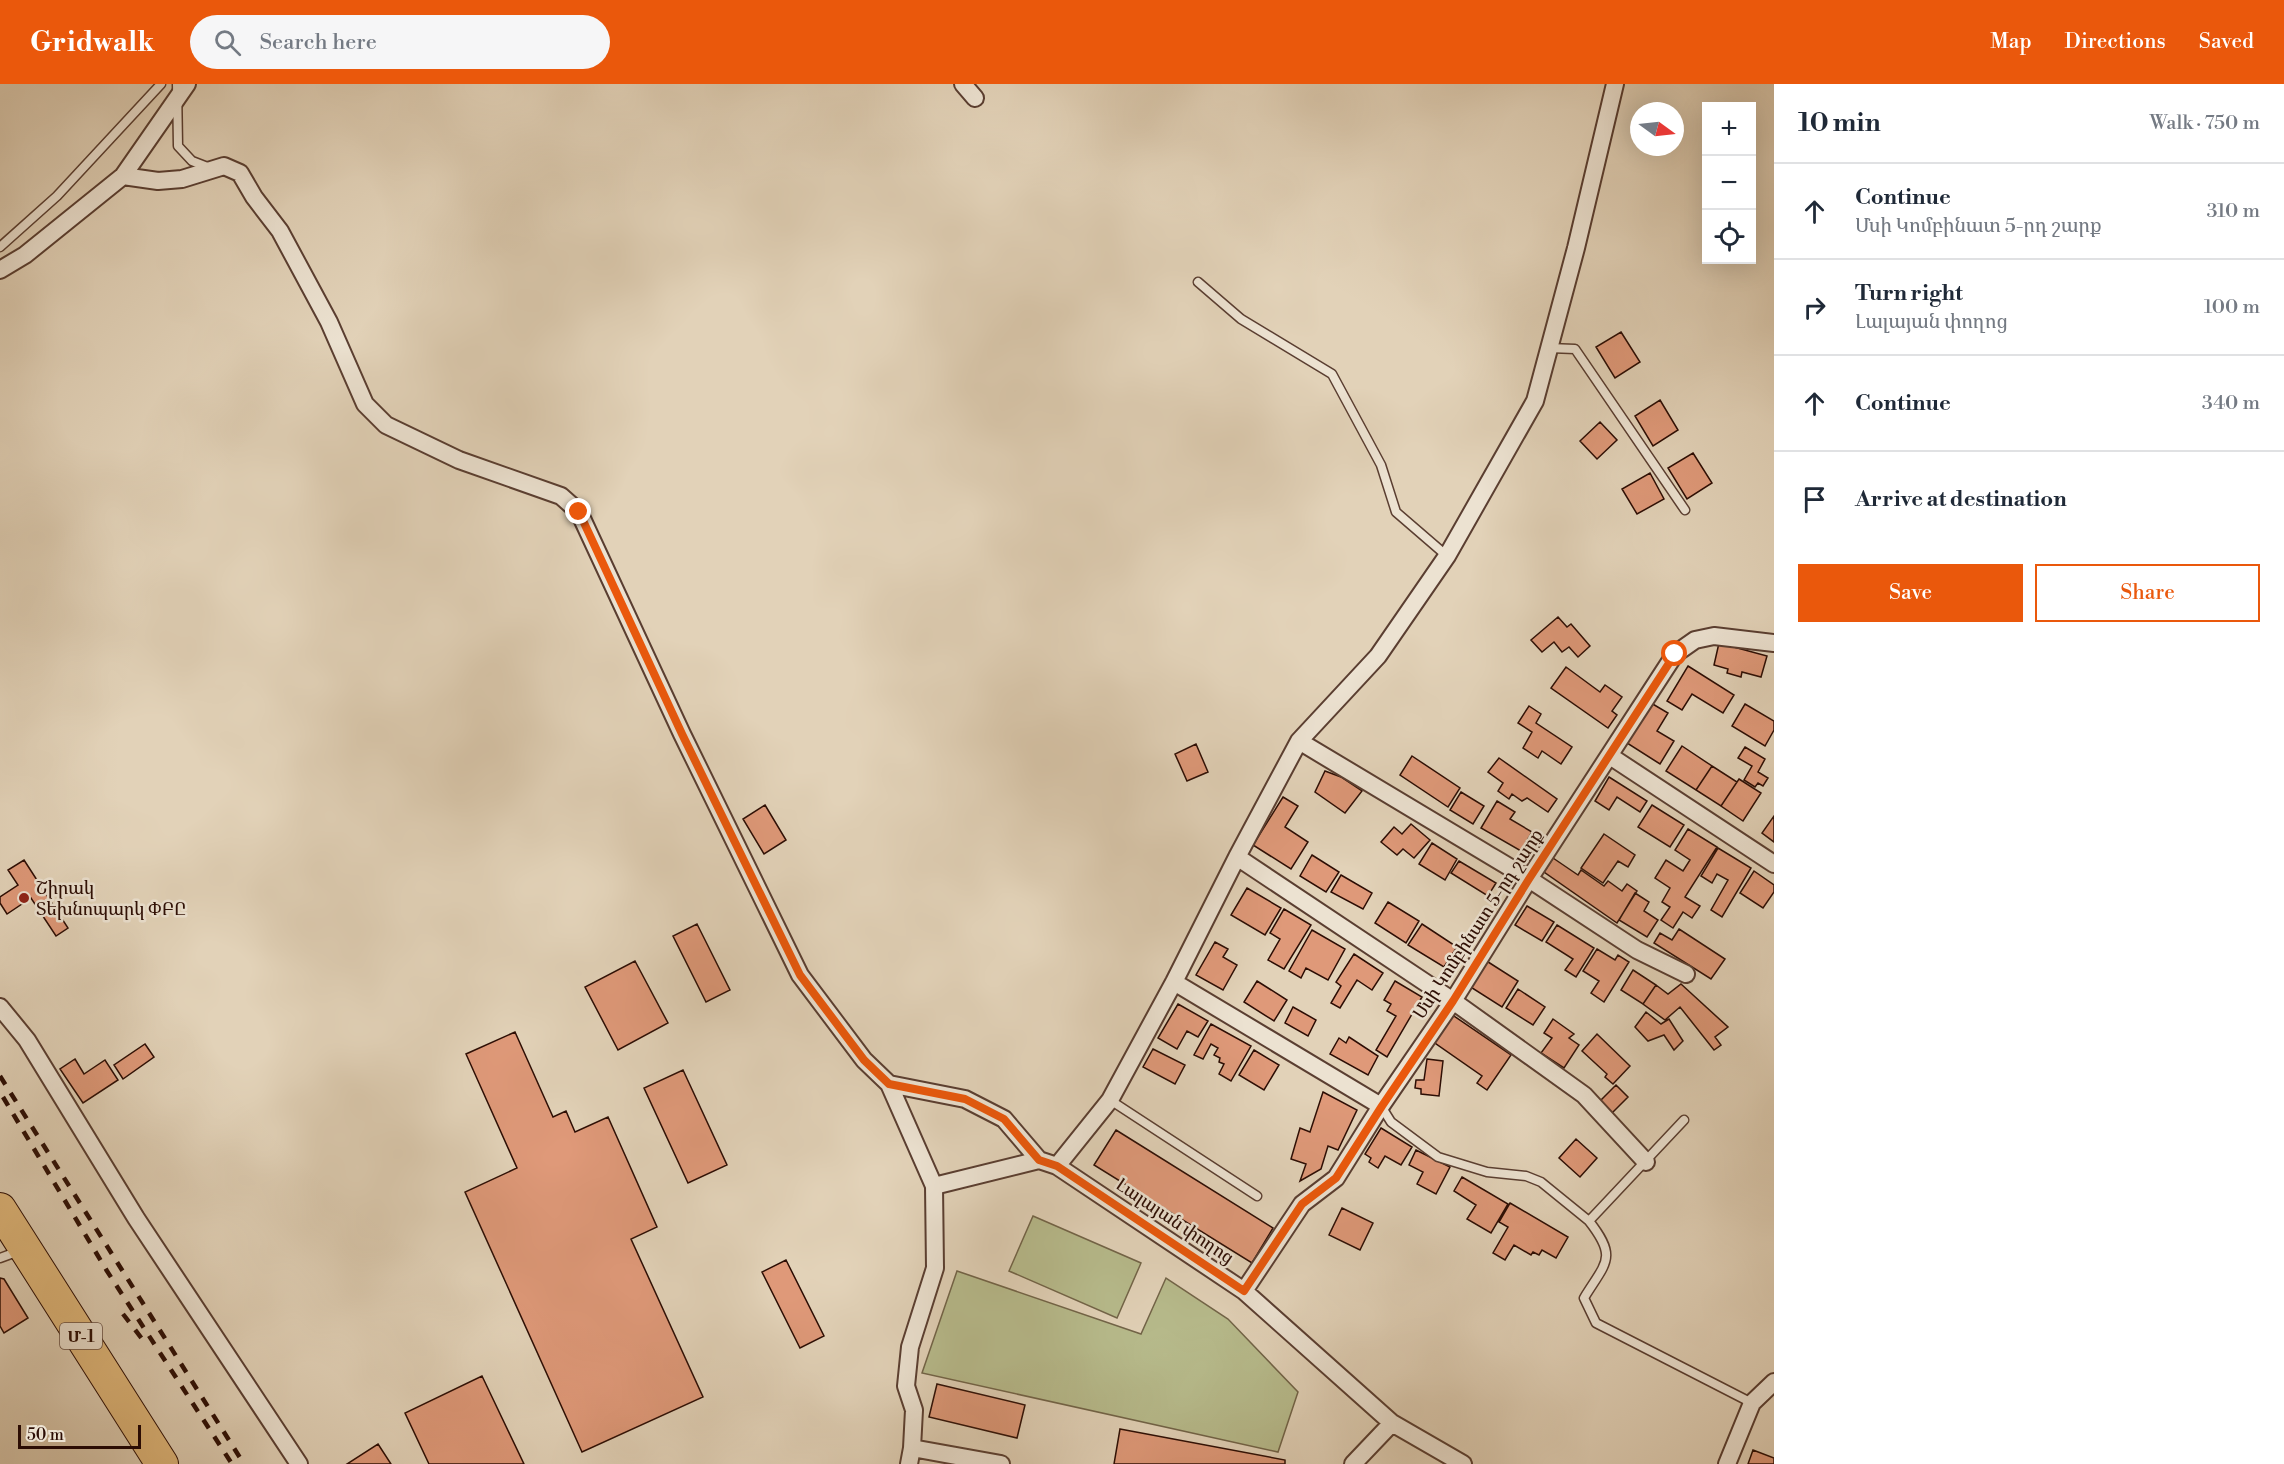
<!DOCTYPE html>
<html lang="en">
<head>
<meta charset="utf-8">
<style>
	body { margin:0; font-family:"Libre Bodoni","Noto Serif Armenian",serif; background:#f6f6f7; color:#1f2937 }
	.controls { position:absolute; right:18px; top:18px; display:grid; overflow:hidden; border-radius:0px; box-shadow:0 6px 24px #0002 }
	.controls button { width:54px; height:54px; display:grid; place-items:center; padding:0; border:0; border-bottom:2px solid #e0e1e3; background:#fff; color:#1f2937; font:30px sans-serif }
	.compass { position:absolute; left:1630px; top:18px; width:54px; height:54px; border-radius:50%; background:#fff; box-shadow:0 6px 24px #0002; rotate:105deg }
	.scale { position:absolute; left:18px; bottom:15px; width:123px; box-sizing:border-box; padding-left:6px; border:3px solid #2c0d04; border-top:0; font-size:16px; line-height:21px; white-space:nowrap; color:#2c0d04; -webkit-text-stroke:4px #ece2d1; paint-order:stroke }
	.stop { position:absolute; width:18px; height:18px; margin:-14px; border:4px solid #ea580c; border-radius:50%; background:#fff }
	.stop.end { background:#ea580c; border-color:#fff; box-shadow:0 2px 6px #0008 }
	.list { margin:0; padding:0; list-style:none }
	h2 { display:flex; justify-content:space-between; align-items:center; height:78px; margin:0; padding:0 24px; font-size:26px }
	h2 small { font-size:20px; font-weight:400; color:#747a83 }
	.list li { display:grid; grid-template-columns:39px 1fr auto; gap:18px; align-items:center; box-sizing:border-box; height:96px; padding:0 24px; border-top:2px solid #e0e1e3 }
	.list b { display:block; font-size:22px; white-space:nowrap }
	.list p { margin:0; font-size:20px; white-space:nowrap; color:#747a83 }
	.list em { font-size:20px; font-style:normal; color:#747a83 }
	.actions { display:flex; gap:12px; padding:18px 24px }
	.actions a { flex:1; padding:14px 0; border:2px solid #ea580c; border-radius:0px; text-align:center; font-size:21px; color:#ea580c }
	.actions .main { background:#ea580c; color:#fff }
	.icon { flex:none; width:33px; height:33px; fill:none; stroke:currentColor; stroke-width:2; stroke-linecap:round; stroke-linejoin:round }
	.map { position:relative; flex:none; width:1774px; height:1380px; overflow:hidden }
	header { display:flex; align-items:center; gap:36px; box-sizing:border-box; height:84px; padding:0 30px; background:#ea580c; color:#fff }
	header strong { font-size:28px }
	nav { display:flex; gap:33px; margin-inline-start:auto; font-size:21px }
	.search { width:420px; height:54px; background:#f6f6f7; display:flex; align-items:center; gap:15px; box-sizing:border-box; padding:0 21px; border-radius:33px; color:#747a83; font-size:22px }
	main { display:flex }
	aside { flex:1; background:#fff }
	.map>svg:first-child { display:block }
	.green { fill:#b7bb8c; stroke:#726448; stroke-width:1.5 }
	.building { fill:#df9979; stroke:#2c0d04; stroke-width:1.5 }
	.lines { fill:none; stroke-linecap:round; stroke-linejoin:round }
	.lane-casing { stroke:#5a3e31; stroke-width:11 }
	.street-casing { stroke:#5a3e31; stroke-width:20 }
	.highway-casing { stroke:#2c0d04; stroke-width:34 }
	.lane { stroke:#ece2d1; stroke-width:8 }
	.street { stroke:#ece2d1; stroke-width:16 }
	.highway { stroke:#e1b97c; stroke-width:32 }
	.rail { stroke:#2c0d04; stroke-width:4.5; stroke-dasharray:10 10; stroke-linecap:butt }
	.route { stroke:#ea580c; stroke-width:8 }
	.poi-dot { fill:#8f2418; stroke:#ece2d1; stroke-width:2 }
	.labels { text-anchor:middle; stroke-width:5; stroke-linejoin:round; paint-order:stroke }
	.shield { fill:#ece2d1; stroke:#664d42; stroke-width:1.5 }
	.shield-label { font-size:16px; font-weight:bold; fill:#2c0d04 }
	.poi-label { font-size:18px; fill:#2c0d04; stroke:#ece2d1; text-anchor:start }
	.street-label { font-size:18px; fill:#2c0d04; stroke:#ece2d1 }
</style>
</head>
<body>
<header>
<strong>Gridwalk</strong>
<div class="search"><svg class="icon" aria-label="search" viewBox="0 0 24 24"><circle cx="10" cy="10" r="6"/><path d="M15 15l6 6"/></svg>Search here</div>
<nav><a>Map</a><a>Directions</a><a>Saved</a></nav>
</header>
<main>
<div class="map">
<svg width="1774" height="1380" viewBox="0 0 1774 1380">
	<rect width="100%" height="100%" fill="#e2d2b8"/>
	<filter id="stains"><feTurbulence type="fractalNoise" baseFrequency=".00333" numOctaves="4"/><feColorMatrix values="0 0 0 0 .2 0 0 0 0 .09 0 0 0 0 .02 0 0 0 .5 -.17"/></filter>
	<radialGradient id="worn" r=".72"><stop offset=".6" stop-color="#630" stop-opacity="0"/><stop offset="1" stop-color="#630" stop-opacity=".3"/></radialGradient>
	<path class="green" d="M1033,1132L1141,1179L1117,1234L1009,1187Z
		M957,1187L1141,1250L1166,1194L1228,1235L1298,1308L1278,1368L922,1289Z"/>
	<path class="building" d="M1621,248L1640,278L1615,294L1596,263Z
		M1660,316L1678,346L1653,362L1635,332Z
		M1600,338L1617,356L1597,375L1580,357Z
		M1693,369L1712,399L1687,415L1668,384Z
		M1650,389L1664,415L1637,430L1622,405Z
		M1558,533L1567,543L1571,540L1590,562L1578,573L1569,563L1562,568L1554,558L1542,568L1531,556Z
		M1719,559L1767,572L1761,593L1742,588L1741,593L1727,589L1728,585L1714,581Z
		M1688,582L1734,611L1723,629L1692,610L1682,626L1667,617Z
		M1566,583L1600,608L1605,601L1622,613L1612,627L1617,631L1608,644L1551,604Z
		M1651,619L1668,629L1657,647L1674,657L1660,680L1627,659Z
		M1745,620L1774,637V646L1765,662L1732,642Z
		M1529,622L1541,630L1536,639L1572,663L1561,680L1542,667L1538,674L1523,664L1532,648L1518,639Z
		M1196,660L1208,688L1187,697L1175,670Z
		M1682,662L1712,682L1696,706L1666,687Z
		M1745,663L1765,675L1758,688L1768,694L1763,702L1758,699L1755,703L1744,696L1752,682L1738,674Z
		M1412,672L1460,704L1448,723L1400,691Z
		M1499,674L1557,715L1548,728L1527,714L1522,717L1512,710L1509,715L1498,707L1503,699L1488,688Z
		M1712,682L1737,698L1721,722L1696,706Z
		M1325,687L1341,693L1362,707L1345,729L1315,708Z
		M1609,693L1647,717L1640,728L1617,713L1609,726L1595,717Z
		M1739,695L1761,709L1743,737L1721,722Z
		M1461,708L1484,722L1473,740L1450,726Z
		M1283,713L1298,722L1285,743L1308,758L1291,785L1253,761Z
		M1497,717L1515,728L1510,735L1532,748L1521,767L1481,744Z
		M765,721L786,756L764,770L743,735Z
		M1652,721L1684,741L1670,763L1638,743Z
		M1774,732V758L1762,749Z
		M1411,740L1430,756L1414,774L1403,765L1397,771L1381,758L1394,743L1402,750Z
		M1688,745L1717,763L1685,813L1700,822L1692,834L1683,828L1673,844L1661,836L1670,823L1662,818L1670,804L1655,794L1666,776L1683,787L1690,776L1675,766Z
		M1604,750L1635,771L1628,783L1618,777L1603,799L1581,784Z
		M1432,759L1457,775L1445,796L1419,780Z
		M1718,764L1751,784L1722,833L1711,826L1728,796L1717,790L1712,799L1701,792Z
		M1312,771L1339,788L1326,808L1300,792Z
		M1553,774L1578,791L1581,786L1604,802L1608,797L1622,807L1627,800L1637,807L1617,839L1544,788Z
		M24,776L68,844L56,852L31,814L7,830L0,819V813L18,801L8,786Z
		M1459,777L1496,799L1488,812L1451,789Z
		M1754,787L1774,801V808L1763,824L1740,809Z
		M1341,791L1372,809L1363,825L1331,808Z
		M1247,804L1281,824L1265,851L1231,831Z
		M1635,809L1649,818L1644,827L1658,836L1647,853L1619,836Z
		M1388,818L1419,837L1406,859L1375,839Z
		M1527,822L1554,838L1542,857L1515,841Z
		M1284,825L1311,841L1284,885L1268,876L1280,855L1270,849Z
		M697,840L730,906L706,918L673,852Z
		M1422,840L1457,863L1444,883L1408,861Z
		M1557,841L1594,864L1576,893L1565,886L1573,875L1546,858Z
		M1679,845L1725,875L1711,895L1654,859L1660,849L1672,856Z
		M1312,846L1345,865L1328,896L1306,884L1301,894L1289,887Z
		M1215,858L1228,865L1223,873L1237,881L1223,906L1196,891Z
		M1597,865L1615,876L1618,871L1629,878L1604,918L1591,909L1599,897L1583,887Z
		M1354,870L1383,889L1372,906L1357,896L1340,924L1331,919L1341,902L1336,898Z
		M1485,876L1518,897L1502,923L1469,902Z
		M635,877L668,939L618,966L585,903Z
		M1633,886L1656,901L1643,920L1621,906Z
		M1257,897L1287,916L1274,937L1244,918Z
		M1395,897L1422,913L1387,973L1376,966L1396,932L1387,927L1391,920L1384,916Z
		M1681,900L1728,943L1715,953L1721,961L1714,966L1680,923L1665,936L1643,920L1656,901L1668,910Z
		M1518,905L1545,923L1533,941L1506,924Z
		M1178,920L1208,937L1198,953L1187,947L1177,965L1158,954Z
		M1293,923L1316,936L1308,952L1285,939Z
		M1646,928L1661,940L1669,935L1683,957L1674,966L1664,951L1648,957L1635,943Z
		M1451,930L1511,971L1487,1006L1477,999L1482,992L1432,957Z
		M1553,935L1574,950L1569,954L1579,961L1564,984L1541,969L1552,954L1544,949Z
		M1211,940L1251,962L1231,997L1219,990L1224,980L1219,978L1220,974L1214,971L1218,964L1211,960L1203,975L1194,971Z
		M515,948L553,1033L566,1027L575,1048L608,1033L657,1143L631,1155L703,1313L582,1368L465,1108L517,1084L466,970Z
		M1597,950L1630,982L1613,1000L1605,993L1607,990L1582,967Z
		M1349,953L1378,972L1368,991L1330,970L1339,954L1346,959Z
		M145,960L154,973L123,995L114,981Z
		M1153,965L1185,981L1175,1000L1143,983Z
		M1254,966L1279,981L1264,1006L1239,991Z
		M75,975L84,990L105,976L118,996L83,1019L60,985Z
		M1427,975L1443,977L1439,1012L1421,1010V1005L1415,1004L1416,996H1424Z
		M683,986L727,1081L688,1099L644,1004Z
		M1616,1001L1628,1013L1609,1032L1597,1020Z
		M1323,1008L1357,1026L1338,1066L1328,1062L1321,1085L1300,1097L1306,1080L1291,1075L1300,1044L1310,1048Z
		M1381,1044L1412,1063L1401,1081L1385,1072L1378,1084L1369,1078L1371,1074L1365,1070Z
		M1116,1046L1273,1144L1252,1179L1094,1081Z
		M1576,1055L1597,1074L1580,1093L1559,1074Z
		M1416,1066L1450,1083L1436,1110L1417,1100L1423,1088L1409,1081Z
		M1462,1093L1508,1120L1491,1149L1467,1135L1476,1121L1454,1107Z
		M1510,1119L1568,1153L1556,1174L1542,1166L1539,1171L1533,1168L1531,1171L1514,1161L1505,1176L1493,1169L1508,1143L1499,1138Z
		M1342,1124L1373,1139L1360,1166L1329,1151Z
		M786,1176L824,1252L800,1264L762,1188Z
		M0,1194L4,1195L28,1234L4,1249L0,1242Z
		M482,1292L524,1380H429L405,1329Z
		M937,1300L1025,1321L1017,1354L929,1333Z
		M1120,1345L1285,1376V1380H1114Z
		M378,1360L391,1380H347Z
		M1753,1366L1774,1374V1380H1748Z"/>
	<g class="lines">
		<defs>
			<path id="lane" d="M177,0L178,62L192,77L210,84
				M0,163L57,112L161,0
				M1198,198L1241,235L1332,290L1381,381L1396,428L1447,472
				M1549,264L1575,265L1685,426
				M1110,1016L1257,1112
				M1381,1022L1391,1038L1438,1073L1487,1088L1526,1092L1541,1098L1589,1137
				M1684,1036L1589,1137C1618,1174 1606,1178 1584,1214L1596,1239L1752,1319
				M0,1174L19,1167"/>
			<path id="street" d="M963,0L975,14
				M123,92L158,97L182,95L224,82L240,89L254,113L280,147L329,238L365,320L386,341L459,376L561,412L579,428L682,650L800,891L864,976L889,1000L934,1102L935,1184L910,1263L906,1302L914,1326L912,1364L909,1380
				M0,186L25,171L123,92L187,0
				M1299,657L1529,795L1637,866L1686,890
				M1610,672L1774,780
				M1237,773L1453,917L1584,1011L1646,1078
				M1174,898L1381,1022
				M0,923L27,956L136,1134L299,1380
				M889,1000L965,1015L1004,1035L1039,1076
				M1057,1082L1110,1016L1174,898L1237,773L1299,657L1378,572L1447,472L1535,317L1576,164L1615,0
				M934,1102L1039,1076L1057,1082L1244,1207L1392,1339L1463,1380
				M1244,1207L1302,1120L1336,1094L1381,1022L1453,917L1529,795L1675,570L1695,556L1714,552L1774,559
				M912,1364L1001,1380
				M1353,1380L1392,1339
				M1727,1380L1752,1319L1774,1298"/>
			<path id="highway" d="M0,1125L162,1380"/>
		</defs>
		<use href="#lane" class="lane-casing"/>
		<use href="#street" class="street-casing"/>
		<use href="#highway" class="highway-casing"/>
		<use href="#lane" class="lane"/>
		<use href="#street" class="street"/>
		<use href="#highway" class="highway"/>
		<path class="rail" d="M0,992L244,1380
			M3,1013L107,1187L232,1380
			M123,1230L146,1260"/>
	</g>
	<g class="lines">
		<path class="route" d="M579,428L682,650L800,891L864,976L889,1000L965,1015L1004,1035L1039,1076L1057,1082L1244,1207L1302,1120L1336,1094L1382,1022L1453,917L1529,795L1675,570"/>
	</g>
	<circle class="poi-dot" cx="24" cy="814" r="6"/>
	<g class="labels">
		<rect class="shield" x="60" y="1239" width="42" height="26" rx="4.5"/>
		<g class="shield-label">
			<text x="81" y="1258">Մ-1</text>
		</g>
		<g class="poi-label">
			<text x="36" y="810">Շիրակ<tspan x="36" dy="21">Տեխնոպարկ ՓԲԸ</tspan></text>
		</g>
		<g class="street-label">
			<text transform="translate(1478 840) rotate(-57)" y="6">Մսի Կոմբինատ 5-րդ շարք</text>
			<text transform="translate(1175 1137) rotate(34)" y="6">Լալայան փողոց</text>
		</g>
	</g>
	<rect width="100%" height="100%" filter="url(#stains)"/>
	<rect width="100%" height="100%" fill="url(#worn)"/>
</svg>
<div class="controls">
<button>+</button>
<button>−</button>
<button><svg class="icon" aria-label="locate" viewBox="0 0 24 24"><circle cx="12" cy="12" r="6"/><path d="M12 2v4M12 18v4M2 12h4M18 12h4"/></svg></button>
</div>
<svg class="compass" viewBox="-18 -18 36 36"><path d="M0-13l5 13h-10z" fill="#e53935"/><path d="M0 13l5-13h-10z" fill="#747a83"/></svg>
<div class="scale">50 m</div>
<div class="stop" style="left:1675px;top:570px"></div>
<div class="stop end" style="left:579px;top:428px"></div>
</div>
<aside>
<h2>10 min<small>Walk · 750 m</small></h2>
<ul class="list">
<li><svg class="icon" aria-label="ahead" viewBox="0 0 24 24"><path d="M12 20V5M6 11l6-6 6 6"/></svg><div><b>Continue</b><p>Մսի Կոմբինատ 5-րդ շարք</p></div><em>310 m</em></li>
<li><svg class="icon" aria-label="right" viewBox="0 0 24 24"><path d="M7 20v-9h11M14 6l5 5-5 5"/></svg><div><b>Turn right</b><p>Լալայան փողոց</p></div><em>100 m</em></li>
<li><svg class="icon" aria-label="ahead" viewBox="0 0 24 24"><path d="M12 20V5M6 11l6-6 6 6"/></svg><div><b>Continue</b></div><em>340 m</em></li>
<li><svg class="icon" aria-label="arrive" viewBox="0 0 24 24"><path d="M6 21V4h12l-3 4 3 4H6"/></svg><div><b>Arrive at destination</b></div></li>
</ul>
<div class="actions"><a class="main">Save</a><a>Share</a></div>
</aside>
</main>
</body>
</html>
